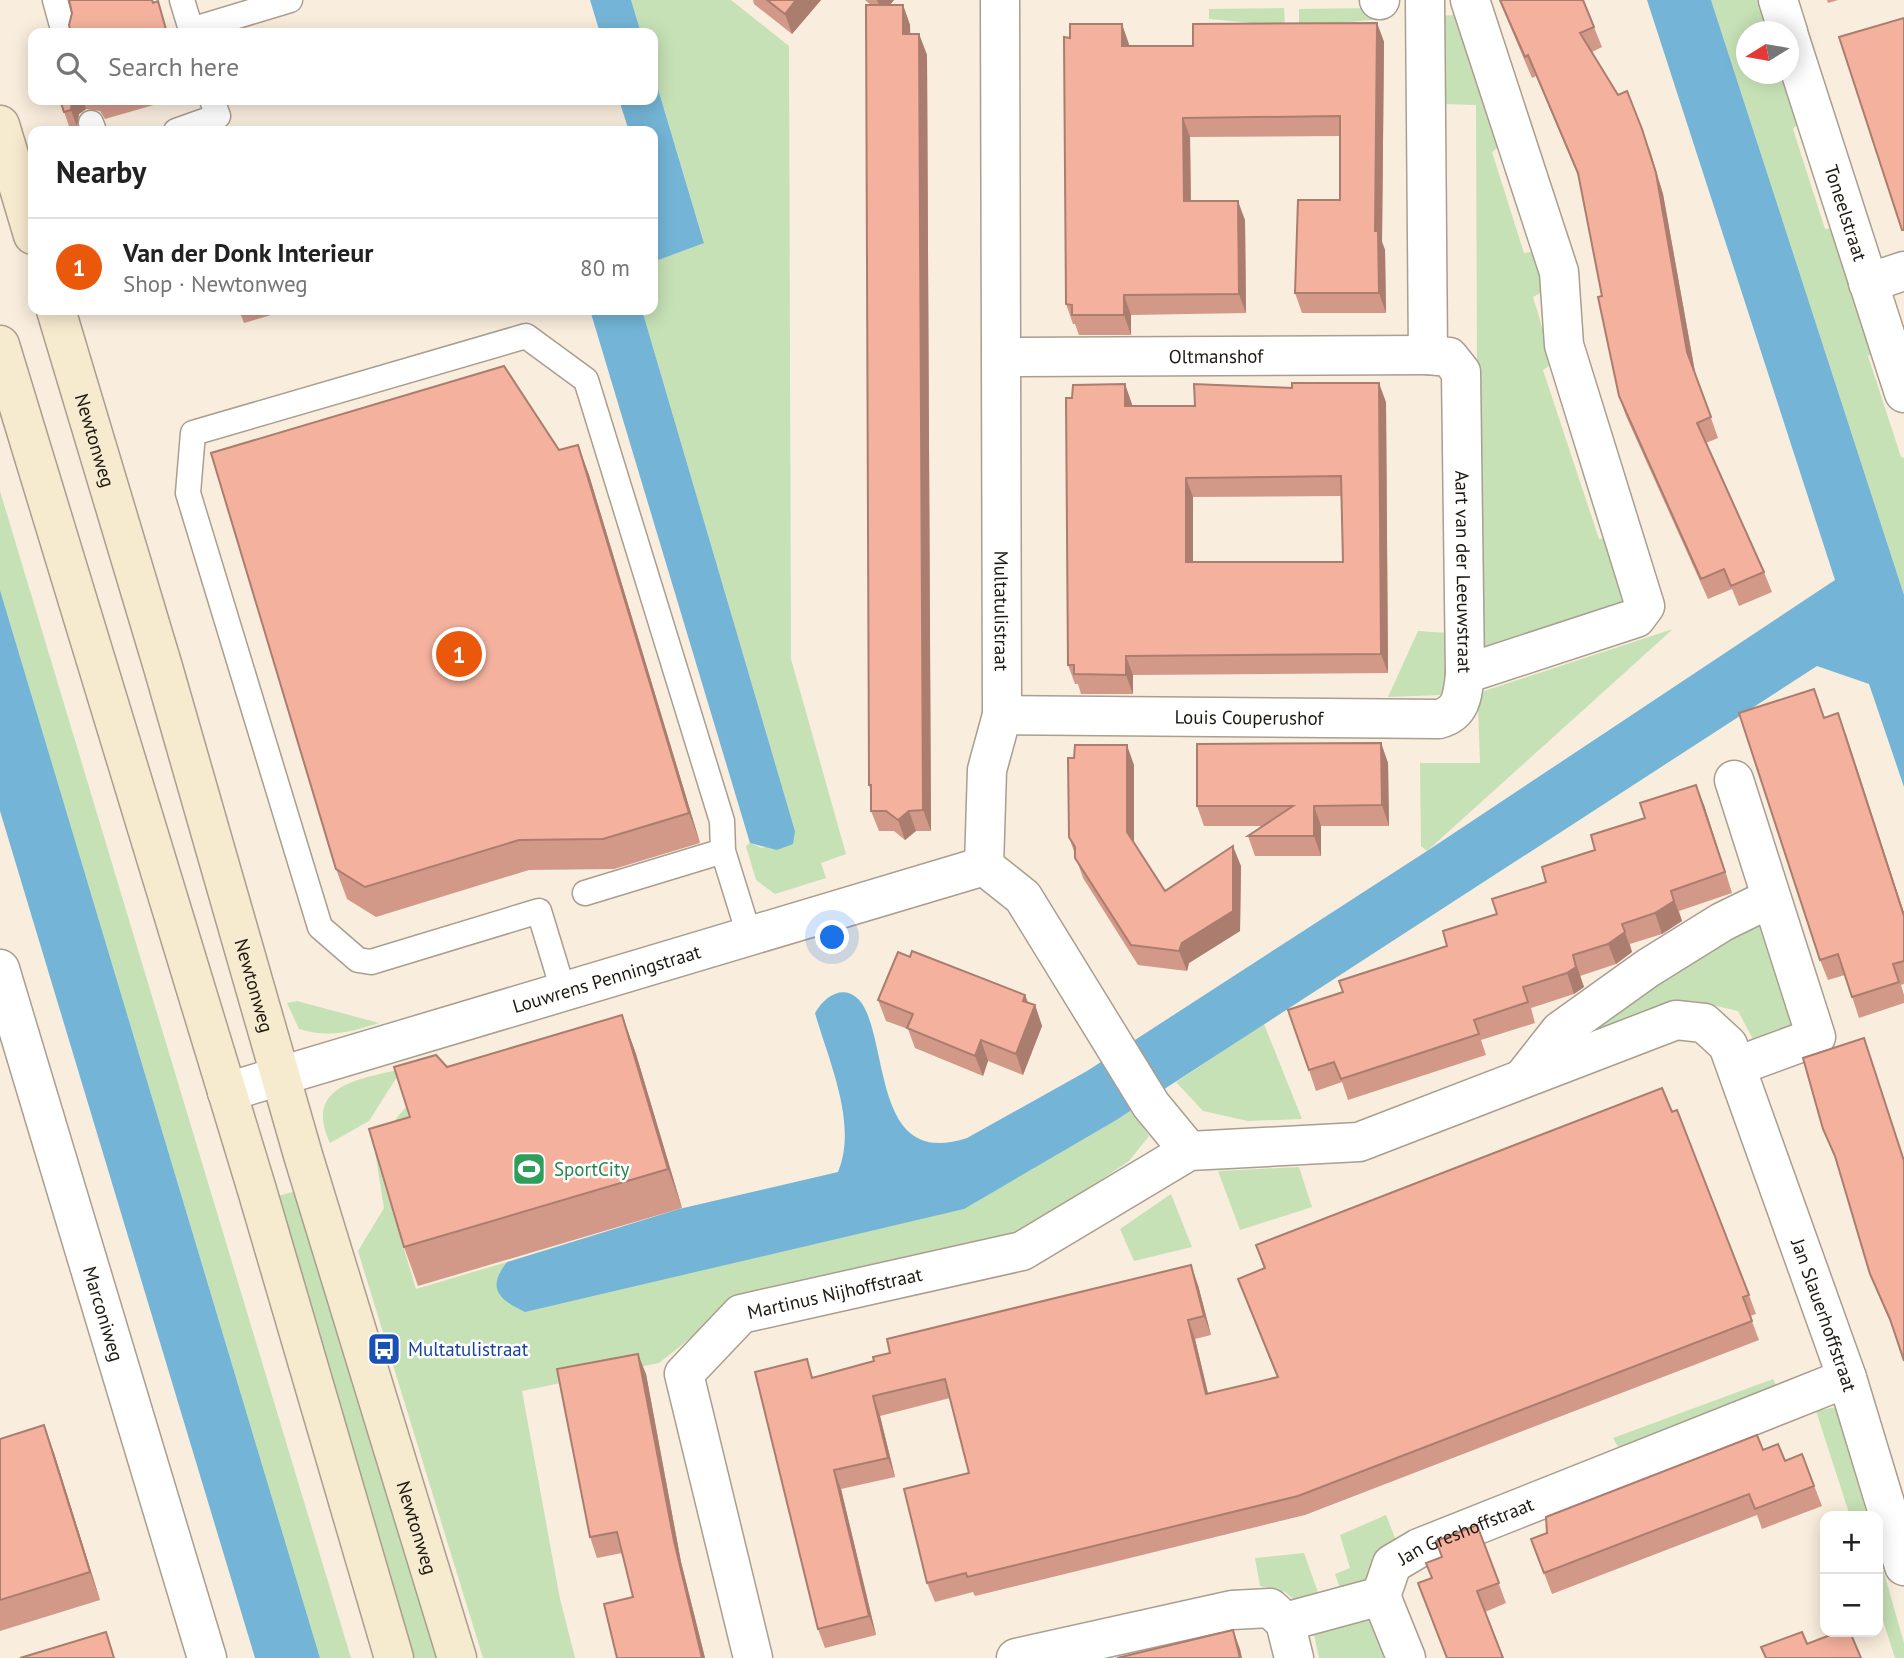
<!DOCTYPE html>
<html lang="en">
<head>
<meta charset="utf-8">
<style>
	body { margin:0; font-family:"PT Sans",sans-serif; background:#f2f2f2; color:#222 }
	.controls { position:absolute; right:21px; bottom:21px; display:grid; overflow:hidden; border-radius:14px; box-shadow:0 4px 18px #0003 }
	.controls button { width:63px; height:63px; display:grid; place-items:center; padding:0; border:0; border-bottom:2px solid #e0e0e0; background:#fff; color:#222; font:35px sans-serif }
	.compass { position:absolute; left:1736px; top:21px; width:63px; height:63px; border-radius:50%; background:#fff; box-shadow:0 4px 18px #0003; rotate:259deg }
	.you { position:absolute; left:833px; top:938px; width:24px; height:24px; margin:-18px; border:5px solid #fff; border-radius:50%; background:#1a73e8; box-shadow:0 0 0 10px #1a73e833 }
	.badge { display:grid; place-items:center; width:46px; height:46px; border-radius:50%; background:#ea580c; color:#fff; font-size:23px; font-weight:700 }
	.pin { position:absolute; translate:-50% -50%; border:4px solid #fff; box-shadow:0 2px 7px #0006 }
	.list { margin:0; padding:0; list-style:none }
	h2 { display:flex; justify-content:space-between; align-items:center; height:91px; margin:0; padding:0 28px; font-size:30px }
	h2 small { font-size:23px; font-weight:400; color:#767676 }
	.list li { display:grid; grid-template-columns:46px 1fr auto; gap:21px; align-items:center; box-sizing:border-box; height:98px; padding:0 28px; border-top:2px solid #e0e0e0 }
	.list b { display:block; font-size:26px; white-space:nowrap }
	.list p { margin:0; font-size:23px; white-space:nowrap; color:#767676 }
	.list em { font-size:23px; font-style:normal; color:#767676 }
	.icon { flex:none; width:38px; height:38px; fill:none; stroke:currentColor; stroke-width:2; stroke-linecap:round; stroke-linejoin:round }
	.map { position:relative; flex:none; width:1904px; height:1658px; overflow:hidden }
	.search { position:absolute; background:#fff; box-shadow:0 4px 18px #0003; left:28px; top:28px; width:630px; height:77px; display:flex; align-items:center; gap:18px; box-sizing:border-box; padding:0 24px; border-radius:14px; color:#767676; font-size:26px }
	.panel { position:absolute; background:#fff; box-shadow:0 4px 18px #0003; left:28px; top:126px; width:630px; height:189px; border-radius:14px }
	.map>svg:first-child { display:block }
	.green { fill:#c6e1b6 }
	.water { fill:#74b5d7 }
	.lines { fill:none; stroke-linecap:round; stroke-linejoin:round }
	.lane-casing { stroke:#a99e8f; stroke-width:27 }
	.street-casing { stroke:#a99e8f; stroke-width:41 }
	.secondary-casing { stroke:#a99e8f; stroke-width:41 }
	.lane { stroke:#fff; stroke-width:24 }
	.street { stroke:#fff; stroke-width:38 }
	.secondary { stroke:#f7ebcf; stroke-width:38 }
	.wall { fill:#d29988; fill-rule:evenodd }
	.shaded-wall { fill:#ab7d6f }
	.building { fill:#f4b29e; stroke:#ab7d6f; stroke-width:2; fill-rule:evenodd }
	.labels { text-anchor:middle; stroke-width:5; stroke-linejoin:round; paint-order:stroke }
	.street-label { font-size:19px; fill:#1d1913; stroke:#fff }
	.leisure-label { font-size:19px; fill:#27864d; stroke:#fff; text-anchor:start }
	.transit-label { font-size:19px; fill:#164399; stroke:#fff; text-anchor:start }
</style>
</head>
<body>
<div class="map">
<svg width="1904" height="1658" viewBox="0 0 1904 1658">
	<rect width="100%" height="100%" fill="#f9eddd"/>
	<path class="green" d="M631,0H731L789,46L791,659L846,854L821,863L826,878L775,894L756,880L746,846L750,843L762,848L795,831L642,310H653V262L704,242L653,72V33H641Z
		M1711,0H1763L1773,31L1746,32V74H1787L1802,119L1793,129L1825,229L1838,228L1877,350L1868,356L1901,457L1904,458V595Z
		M1284,8L1285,26L1209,19V9Z
		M1374,8L1373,20L1299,26V9Z
		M1454,15L1462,24L1501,145L1492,152L1524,253L1536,251L1544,291L1533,297L1553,363L1543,370L1599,539L1608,538L1627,604L1483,649L1478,637L1476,105L1441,104V16Z
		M0,491L351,1658H320L0,590Z
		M1673,629L1427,851L1421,846L1420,763H1480L1478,706L1484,691Z
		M1418,631L1447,633L1448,684L1440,695L1388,697Z
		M1766,923L1804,1032L1757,1047L1738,1011L1695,1001L1561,1048L1726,938Z
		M297,1001L379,1023C350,1032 329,1038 299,1029L287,1003Z
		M1264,1024L1302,1119L1248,1121L1203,1111L1176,1082Z
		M402,1069L369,1121L330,1143C303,1085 360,1079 402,1069Z
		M406,1107L420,1154L379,1167L416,1289L507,1262L499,1273L1118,1119L1131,1111L1149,1136L1129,1161L1024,1232L736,1302L659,1363L522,1391L560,1599L575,1658H483L358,1251L384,1208L374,1145Z
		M1299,1167L1312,1207L1240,1230L1218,1171Z
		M303,1189L443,1658H409L271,1198Z
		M1171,1194L1192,1247L1134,1261L1120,1229Z
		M1773,1379L1779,1391L1620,1450L1613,1438Z
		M1836,1407L1867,1516H1850L1816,1411Z
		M1386,1515L1399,1548L1374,1585L1341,1591L1335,1574L1350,1568L1340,1535Z
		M1878,1552L1904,1643V1658H1895L1878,1605Z
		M1304,1553L1320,1598L1299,1604L1285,1592L1260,1586L1255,1558Z
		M1376,1611L1394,1658H1319L1313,1630Z"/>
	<path class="water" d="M590,0H631L641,33H600Z
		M1647,0H1711L1904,595V787L1869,684L1817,666L1118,1119L964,1209L525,1312C499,1300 486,1288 507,1262L679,1209L838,1172C858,1124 829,1062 815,1013C829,989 854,982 867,1013C888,1065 880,1167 967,1138L1087,1071L1427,851L1835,580Z
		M653,72L704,243L653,262V131H629L619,100H653Z
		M590,310H642L795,831L793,844L777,850L750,843Z
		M0,590L320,1658H255L0,811Z"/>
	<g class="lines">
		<defs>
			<path id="lane" d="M55,0L64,33
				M182,0L192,33
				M191,30L290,0
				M91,123L94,131
				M176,131L218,116L212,100
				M585,893L723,851
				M564,993L539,911L371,962L358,960L320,927L188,493L193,433L526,336L586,380L722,821L723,851L750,938"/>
			<g id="street">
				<path id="s1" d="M1000,0L1002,715L987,770L984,866L1023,897L1151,1105L1189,1151"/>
				<path d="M1379,0H1380"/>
				<path id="s2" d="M1425,0L1428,355L1449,357L1461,372L1465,674L1636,618L1645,606L1564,345L1559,272L1470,0"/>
				<path d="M1778,0L1788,32"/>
				<path id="s3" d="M1788,33L1904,393"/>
				<path d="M1868,283L1904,271"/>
				<path id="s4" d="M1002,357L1428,355"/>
				<path id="s5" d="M1002,715L1439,719C1462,713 1463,694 1465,674"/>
				<path d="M1734,780L1816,1037L1737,1066"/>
				<path id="s6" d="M0,969L207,1658"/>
				<path d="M1523,1078L1560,1031L1648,968L1722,922L1771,898"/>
				<path id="s7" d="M227,1092L984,866"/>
				<path d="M1381,1596L1406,1658"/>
				<path d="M1285,1622L1294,1658"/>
				<path id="s8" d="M753,1658L684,1374L741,1314L1022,1251L1189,1151L1359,1142L1676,1020L1704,1023L1728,1045L1847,1378L1904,1566"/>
				<path id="s9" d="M1016,1658L1232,1610L1270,1608L1285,1622L1381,1596L1392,1564L1419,1548L1847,1378"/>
			</g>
			<g id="secondary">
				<path d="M0,125L33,235"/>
				<path id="s10" d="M56,310L163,667L303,1155L457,1658"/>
				<path d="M0,345L257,1190L394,1658"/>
			</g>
		</defs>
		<use href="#lane" class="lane-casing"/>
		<use href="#street" class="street-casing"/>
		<use href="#secondary" class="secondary-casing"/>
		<use href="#lane" class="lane"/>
		<use href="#street" class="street"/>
		<use href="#secondary" class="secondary"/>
	</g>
	<path class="wall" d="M753,0H821L792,34L754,4Z
		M865,0H894L890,5H903L910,25V34H919L927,55L931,831H916L905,840L894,831H879L871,811V792L869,785L871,5Z
		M1499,0H1583L1602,47L1592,52L1650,150L1663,194L1695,372L1718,438L1706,443L1764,572L1772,592L1739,606L1732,589L1708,599L1626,416L1619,396L1602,296L1579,178L1536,76L1532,78Z
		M1827,0H1838L1828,3Z
		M1377,23L1384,42L1382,242L1385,250L1386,313H1302L1295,293L1340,200V136L1190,137L1191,201L1245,220L1246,313L1131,315V335H1079L1075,324H1073L1066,304L1129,44V46H1193Z
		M60,100H171L105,119L100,111L86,109L79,114L77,127L70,129Z
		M239,310H288L244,323Z
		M1125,384L1132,406L1386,402L1388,673L1133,675V694H1081L1078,684H1075L1068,665L1072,398ZM1342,496L1343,562H1193V497Z
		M578,445L589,475L700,843L614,869L529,870L376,917L347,899L336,869L559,450Z
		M1825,718L1846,734L1904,913V984L1901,985L1904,995V1003L1859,1018L1845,975L1828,980L1820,960Z
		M1381,743L1388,763L1389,826H1321V856H1255L1248,836L1262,826H1204L1197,806Z
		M1134,765V843L1165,891L1241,866L1240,931L1189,963L1187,971L1138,965L1083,878L1069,837Z
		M1704,805L1732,893L1679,911L1682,921L1662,934L1630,944L1632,952L1616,964L1580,976L1584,987L1574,994L1531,1008L1535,1023L1481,1040L1486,1055L1348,1100L1342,1082L1316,1091L1309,1070L1343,992L1447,946L1595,850Z
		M910,957L1025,995L1028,1003L1035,1005L1042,1026L1023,1075L988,1061L983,1076L915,1048L908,1029L886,1021L878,1000Z
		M622,1015L636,1054L682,1208L418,1286L404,1247L410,1117L447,1067Z
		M1864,1038L1871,1058L1895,1333L1878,1294L1870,1274L1839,1168L1823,1129Z
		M1256,1245L1749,1295L1756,1314L1750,1316L1759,1340L1305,1515L975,1596L973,1592L935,1602L927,1583L969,1473L950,1398L880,1416L895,1477L841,1489L876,1635L825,1648L818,1629L814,1377L1198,1285L1211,1335L1195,1339L1208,1394L1277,1377L1238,1279L1264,1269Z
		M646,1374L681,1562L705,1658H617L633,1597L622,1553L597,1558L590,1537Z
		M0,1439L54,1453L100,1600L0,1631Z
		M1802,1454L1822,1506L1762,1529L1757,1515L1552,1594L1531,1539L1785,1461Z
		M1477,1525L1506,1603L1485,1612L1432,1578L1442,1557L1436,1541Z"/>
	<path class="shaded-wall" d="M796,0H821L792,34L785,14Z
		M877,0H894L882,14Z
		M903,5L910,25L911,55L903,34Z
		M1377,23L1384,42L1382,242L1385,250L1386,313L1379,293L1375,231Z
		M1122,24L1129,44V65L1122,46Z
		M919,34L927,55L931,831L923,810Z
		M72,100H83L86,109L79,114L77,127L71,110Z
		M1183,118L1190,137L1191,220L1184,201Z
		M1642,129L1663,194L1695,372L1687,352Z
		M1238,201L1245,220L1246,313L1239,294Z
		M1124,295L1131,315V335L1124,315Z
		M1379,383L1386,402L1388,673L1381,654Z
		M1125,384L1132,404V426L1125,406Z
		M578,445L589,475L700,843L689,813Z
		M1186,478L1193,497V582L1186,562Z
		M1126,656L1133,675V694L1126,675Z
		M1838,713L1904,913V916Z
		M1381,743L1388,763L1389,826L1382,805Z
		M1127,745L1134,765V852L1127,832Z
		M1696,785L1704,805L1732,893Z
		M1314,806L1321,826V856L1314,836Z
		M909,811L916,831L905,840L898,820Z
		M1233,846L1241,866L1240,931L1189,963L1187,971L1179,951L1182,943Z
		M1671,891L1682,921L1662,934L1655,913Z
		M1622,924L1632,952L1616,964L1608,944Z
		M1573,955L1584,987L1574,994L1567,973Z
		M1025,995L1032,1013L1035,1005L1042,1026L1023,1075L1016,1054L1023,1001Z
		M622,1015L636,1054L682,1208L668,1169Z
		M981,1040L988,1061L983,1076L975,1056Z
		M1191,1265L1198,1285L1211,1335L1204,1316Z
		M1188,1320L1195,1339L1213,1414L1206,1394Z
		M638,1354L646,1374L681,1562L705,1658H702L674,1541Z
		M873,1396L880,1416L895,1477L888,1458Z
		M44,1425L54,1453L100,1600L90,1572Z
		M834,1470L841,1489L876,1635L869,1616Z
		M1233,1630L1240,1649L1242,1658H1240Z"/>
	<path class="building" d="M69,0H152L153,3L158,1L167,33H71L69,25L72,13Z
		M767,0H796L785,14Z
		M1500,0H1583L1594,27L1580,33L1618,95L1627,91L1642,129L1656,173L1687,352L1711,417L1697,423L1764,572L1731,586L1724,569L1701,579L1619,396L1598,297L1602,296L1578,173L1528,55L1525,57Z
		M866,5H903V34H919L923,810L909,811L898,820L886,811H871V785H869Z
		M1904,18V230H1902L1839,37Z
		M1377,23L1375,231H1378L1379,293H1295L1298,200H1340V116L1183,118L1184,201H1238L1239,294L1124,295V315H1072V305L1066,304L1064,37L1070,38V24H1122V46H1193V24Z
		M60,100H72L71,110L64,112Z
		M504,366L559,450L578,445L689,813L603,839L519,840L365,887L336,869L211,453Z
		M1292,383H1379L1381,654L1126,656V675L1074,674V665H1068L1066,398H1072L1073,385L1125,384V406H1195L1194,384L1292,388ZM1341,476L1343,562H1186V478Z
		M1814,689L1824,718L1838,713L1904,916V961L1893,964L1899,982L1852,997L1838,954L1820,960L1739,713Z
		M1381,743L1382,805L1314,806V836H1248L1293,806H1197V744Z
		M1075,745H1127V832L1165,891L1233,846V911L1182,943L1179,951L1131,945L1075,858V847L1069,837L1068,758H1074Z
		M1696,785L1725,872L1671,891L1674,901L1655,913L1622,924L1625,932L1608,944L1573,955L1576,967L1567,973L1523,987L1528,1002L1474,1020L1479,1034L1341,1079L1334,1062L1309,1070L1288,1010L1343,992L1339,981L1447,946L1443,931L1497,914L1492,899L1546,882L1542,867L1595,850L1591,835L1645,818L1640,803Z
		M912,951L1025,995L1023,1001L1035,1005L1016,1054L981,1040L975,1056L907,1028L913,1014L878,1000L898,952L910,957Z
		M622,1015L668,1169L404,1247L369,1129L410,1117L394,1067L436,1055L447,1067Z
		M1864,1038L1904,1161V1361L1890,1319L1870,1274L1835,1156L1823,1129L1803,1058Z
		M1662,1088L1672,1112L1677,1110L1749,1295L1743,1297L1752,1321L1298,1496L967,1577L966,1573L927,1583L904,1489L969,1473L945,1379L873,1396L888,1458L834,1470L869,1616L818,1629L755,1372L807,1359L812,1378L874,1361L873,1357L890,1353L887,1339L1191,1265L1204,1316L1188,1320L1206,1394L1278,1377L1238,1279L1265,1268L1256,1245Z
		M638,1354L674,1541L702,1658H617L604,1604L633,1597L617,1532L590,1537L557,1369Z
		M44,1425L90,1572L0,1600V1439Z
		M1757,1435L1763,1450L1778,1444L1785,1461L1802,1454L1814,1486L1755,1509L1749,1494L1544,1573L1531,1539L1547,1533L1546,1517Z
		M1477,1525L1499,1583L1477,1591L1503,1658H1447L1418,1583L1432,1578L1426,1563L1442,1557L1436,1541Z
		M1233,1630L1240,1658H1117Z
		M106,1632L114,1658H20Z
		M1802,1632L1807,1644L1838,1632H1850L1861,1658H1766L1761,1647Z"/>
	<defs>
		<symbol id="stadium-square" viewBox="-11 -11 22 22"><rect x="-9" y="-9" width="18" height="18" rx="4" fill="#2e9e5b" stroke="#fff"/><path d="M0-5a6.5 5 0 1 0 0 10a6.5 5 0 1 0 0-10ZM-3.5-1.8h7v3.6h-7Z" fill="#fff"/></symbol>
		<symbol id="bus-square" viewBox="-11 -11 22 22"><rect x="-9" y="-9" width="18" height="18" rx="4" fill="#1a4fb4" stroke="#fff"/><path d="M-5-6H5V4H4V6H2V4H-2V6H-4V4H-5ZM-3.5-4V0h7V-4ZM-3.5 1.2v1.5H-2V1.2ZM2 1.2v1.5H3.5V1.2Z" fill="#fff"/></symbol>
	</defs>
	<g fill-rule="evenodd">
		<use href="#stadium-square" x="510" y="1150" width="38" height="38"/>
		<use href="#bus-square" x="365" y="1330" width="38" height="38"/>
	</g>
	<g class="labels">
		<g class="street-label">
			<text dy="7" stroke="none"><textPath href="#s3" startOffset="189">Toneelstraat</textPath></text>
			<text dy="7" stroke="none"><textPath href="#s4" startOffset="214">Oltmanshof</textPath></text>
			<text dy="7" stroke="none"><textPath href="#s10" startOffset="136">Newtonweg</textPath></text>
			<text dy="7" stroke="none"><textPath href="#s2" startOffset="595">Aart van der Leeuwstraat</textPath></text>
			<text dy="7" stroke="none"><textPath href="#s1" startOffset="611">Multatulistraat</textPath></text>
			<text dy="7" stroke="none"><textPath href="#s5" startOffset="247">Louis Couperushof</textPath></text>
			<text dy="7" stroke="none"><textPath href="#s7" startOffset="396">Louwrens Penningstraat</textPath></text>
			<text dy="7" stroke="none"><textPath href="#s10" startOffset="704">Newtonweg</textPath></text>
			<text dy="7" stroke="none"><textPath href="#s8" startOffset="471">Martinus Nijhoffstraat</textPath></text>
			<text dy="7" stroke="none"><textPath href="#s6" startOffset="360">Marconiweg</textPath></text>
			<text dy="7" stroke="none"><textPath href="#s8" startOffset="1715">Jan Slauerhoffstraat</textPath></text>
			<text dy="7" stroke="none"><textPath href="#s10" startOffset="1270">Newtonweg</textPath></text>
			<text dy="7" stroke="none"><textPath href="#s9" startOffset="494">Jan Greshoffstraat</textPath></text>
		</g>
		<g class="leisure-label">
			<text x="554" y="1176">SportCity</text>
		</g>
		<g class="transit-label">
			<text x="408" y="1356">Multatulistraat</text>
		</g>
	</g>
</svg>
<div class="controls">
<button>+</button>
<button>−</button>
</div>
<svg class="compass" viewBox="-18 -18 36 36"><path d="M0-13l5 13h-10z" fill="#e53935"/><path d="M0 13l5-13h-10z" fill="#767676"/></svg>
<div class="you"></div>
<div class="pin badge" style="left:459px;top:654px">1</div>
<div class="search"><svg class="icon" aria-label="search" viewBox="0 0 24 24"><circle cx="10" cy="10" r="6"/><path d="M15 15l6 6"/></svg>Search here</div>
<section class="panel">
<h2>Nearby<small></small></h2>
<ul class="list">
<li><span class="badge">1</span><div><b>Van der Donk Interieur</b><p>Shop · Newtonweg</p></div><em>80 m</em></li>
</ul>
</section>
</div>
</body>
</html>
